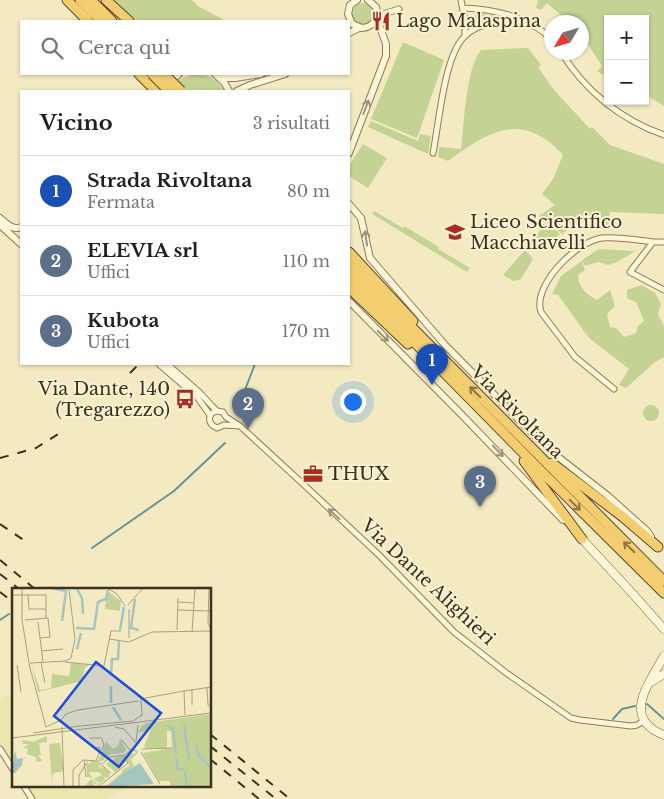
<!DOCTYPE html>
<html lang="it">
<head>
<meta charset="utf-8">
<style>
	body { margin:0; font-family:"Libre Baskerville",serif; background:#f6f6f6; color:#202124 }
	.controls { position:absolute; right:15px; top:15px; display:grid; overflow:hidden; border-radius:0px; box-shadow:0 1px 4px #0004 }
	.controls button { width:45px; height:45px; display:grid; place-items:center; padding:0; border:0; border-bottom:1px solid #e0e0e0; background:#fff; color:#202124; font:25px sans-serif }
	.compass { position:absolute; left:544px; top:15px; width:45px; height:45px; border-radius:50%; background:#fff; box-shadow:0 1px 4px #0004; rotate:232deg }
	.you { position:absolute; left:352px; top:401px; width:18px; height:18px; margin:-12px; border:4px solid #fff; border-radius:50%; background:#1a73e8; box-shadow:0 0 0 8px #1a73e833 }
	.badge { display:grid; place-items:center; width:32px; height:32px; border-radius:50%; background:#a52e20; color:#fff; font-size:16px; font-weight:700 }
	.pin { position:absolute; translate:-50% -41px; filter:drop-shadow(0 1px 2px #0008) }
	.pin::after { content:''; position:absolute; top:26px; width:18px; height:15px; background:inherit; clip-path:polygon(0 0,100% 0,50% 100%) }
	.list { margin:0; padding:0; list-style:none }
	h2 { display:flex; justify-content:space-between; align-items:center; height:65px; margin:0; padding:0 20px; font-size:21px }
	h2 small { font-size:16px; font-weight:400; color:#757577 }
	.list li { display:grid; grid-template-columns:32px 1fr auto; gap:15px; align-items:center; box-sizing:border-box; height:70px; padding:0 20px; border-top:1px solid #e0e0e0 }
	.list b { display:block; font-size:19px; white-space:nowrap }
	.list p { margin:0; font-size:16px; white-space:nowrap; color:#757577 }
	.list em { font-size:16px; font-style:normal; color:#757577 }
	.icon { flex:none; width:28px; height:28px; fill:none; stroke:currentColor; stroke-width:2; stroke-linecap:round; stroke-linejoin:round }
	.map { position:relative; flex:none; width:664px; height:799px; overflow:hidden }
	.search { position:absolute; background:#fff; box-shadow:0 1px 4px #0004; left:20px; top:20px; width:330px; height:55px; display:flex; align-items:center; gap:12px; box-sizing:border-box; padding:0 18px; border-radius:0px; color:#757577; font-size:19px }
	.panel { position:absolute; background:#fff; box-shadow:0 1px 4px #0004; left:20px; top:90px; width:330px; height:275px; border-radius:0px }
	.map>svg:first-child { display:block }
	.farmland { fill:#e9e6ae }
	.green { fill:#c4d294 }
	.lines { fill:none; stroke-linecap:round; stroke-linejoin:round }
	.stream { stroke:#6a958f; stroke-width:2 }
	.minor-casing { stroke:#8f7b57; stroke-width:7 }
	.tertiary-casing { stroke:#8f7b57; stroke-width:8 }
	.secondary-casing { stroke:#715b3a; stroke-width:9 }
	.trunk-casing { stroke:#5c482b; stroke-width:11 }
	.minor { stroke:#fcf5d6; stroke-width:5 }
	.tertiary { stroke:#fcf5d6; stroke-width:6 }
	.secondary { stroke:#fcf5d6; stroke-width:8 }
	.trunk { stroke:#f2ce70; stroke-width:9 }
	.rail { stroke:#3d301d; stroke-width:2; stroke-dasharray:9 9; stroke-linecap:butt }
	.trunk-bridge-casing { stroke:#5c482b; stroke-width:11; stroke-linecap:butt }
	.trunk-bridge { stroke:#f2ce70; stroke-width:9 }
	.oneway { stroke:#9c927a }
	.oneway2 { stroke:#8e7742 }
	.labels { text-anchor:middle; stroke-width:4; stroke-linejoin:round; paint-order:stroke }
	.poi-label { font-size:18px; fill:#3d301d; stroke:#f9f2d2; text-anchor:start }
	.street-label { font-size:18px; fill:#3d301d; stroke:#f9f2d2 }
	.inset-river { fill:none; stroke:#a5c5bf; stroke-width:2.5 }
	.inset-road { fill:none; stroke:#aaa080; stroke-width:1 }
	.view { fill:#1d4ed8; fill-opacity:0.15; stroke:#1d4ed8; stroke-width:2.5 }
	.inset-edge { fill:none; stroke:#3d301d; stroke-width:2.5 }
</style>
</head>
<body>
<div class="map">
<svg width="664" height="799" viewBox="0 0 664 799">
	<rect width="100%" height="100%" fill="#f3eac2"/>
	<path class="farmland" d="M14,692V766L0,745V700Z
		M26,785H132L107,799H35Z"/>
	<path class="green" d="M96,0H192L198,6L226,21H117Z
		M538,0H664V106L645,94V19H608V71L606,70L603,75L597,71L602,66L582,35V22H565L567,20L547,3L541,10L536,8Z
		M352 14a11 11 0 1 1 22 0a11 11 0 1 1-22 0Z
		M476,13L495,16L498,18L475,25L474,17Z
		M403,42L444,60L417,138L371,119Z
		M528,48L541,65L538,67L554,90L590,129L592,127L610,145L664,164V214L610,212L608,226L598,227L587,214L562,234L539,216L555,205L542,194L553,179L563,155C522,110 489,131 448,161L438,157L439,147L461,149C464,125 466,67 481,50Z
		M193,74C207,74 217,78 224,91H170L179,80Z
		M371,121L418,141L420,134L431,136L428,154L368,127Z
		M363,144L387,158L368,188L349,176V166Z
		M374,211L403,228L404,226L439,247L438,249L470,268L467,272L372,214Z
		M546,223L560,234L541,251L530,244Z
		M599,249L635,251L617,262L608,265L599,262L585,266L582,260Z
		M525,250L533,259L521,279L514,281L503,275Z
		M582,261L585,270L578,275C578,287 587,295 597,300L610,290L615,306L607,314L610,327L616,328L624,337L636,333L638,326L644,321L636,302L627,298V290L642,285L655,293L661,304L658,314L664,326V357L655,362L626,388L619,385L629,369L589,338L558,295L552,294L561,276Z
		M643 413a8 8 0 1 1 16 0a8 8 0 1 1-16 0Z"/>
	<g class="lines">
		<path class="stream" d="M236,413L255,364
			M92,548L174,491L225,443
			M0,620L9,614
			M647,704L664,719
			M613,719L622,709L635,706"/>
		<defs>
			<path id="minor" d="M461,0L465,21V35
				M463,8C493,9 531,17 552,40
				M377,16L399,9
				M561,52C585,91 621,120 664,135
				M433,153C439,124 444,55 465,36C483,19 512,21 534,26
				M664,242H653L630,272L664,290
				M159,364L197,397L210,415
				M167,364L200,393L212,406L217,411L223,412L226,417L240,426L301,482L379,555L454,632L505,672L571,718L580,720L631,726L637,725L645,720
				M614,389L575,357L541,312C532,285 577,241 602,238C618,237 637,240 653,242
				M217,411C207,413 207,424 217,428L224,425L240,426
				M0,749L14,771
				M23,785L32,799"/>
			<path id="tertiary" d="M357,0L350,5L348,14L352,24L362,28C374,27 379,18 376,7L368,0
				M349,33L359,28
				M215,74L224,82L229,91
				M220,78H235L261,74
				M169,83L179,74
				M237,91L250,85L285,74
				M349,153L386,56V44L377,19
				M349,204L361,218L370,258L445,345L536,437L553,453L608,496L647,531L651,537
				M0,218C6,223 13,231 21,227
				M0,225L21,244
				M349,301L461,414L563,520"/>
			<path id="secondary" d="M582,539L632,593L664,629
				M664,656C650,682 620,718 664,735
				M651,682L664,674"/>
			<path id="trunk" d="M67,0L88,21
				M80,0L101,21
				M91,0L112,21
				M106,0L129,21
				M139,74L156,91
				M349,252L413,321
				M349,264L664,581
				M349,276L540,470L664,593
				M349,288L408,344
				M524,461L582,539
				M552,463L623,517L658,547"/>
		</defs>
		<use href="#minor" class="minor-casing"/>
		<use href="#tertiary" class="tertiary-casing"/>
		<use href="#secondary" class="secondary-casing"/>
		<use href="#trunk" class="trunk-casing"/>
		<use href="#minor" class="minor"/>
		<use href="#tertiary" class="tertiary"/>
		<use href="#secondary" class="secondary"/>
		<use href="#trunk" class="trunk"/>
		<path class="rail" d="M130,373L139,364
			M0,458L36,448L60,433
			M0,524L28,543
			M0,560L35,589
			M0,574L19,589
			M0,592L14,603
			M210,734L290,799
			M210,746L276,799
			M210,759L259,799"/>
		<defs>
			<path id="trunk-bridge" d="M152,74L169,91
				M164,74L181,91"/>
		</defs>
		<use href="#trunk-bridge" class="trunk-bridge-casing"/>
		<use href="#trunk-bridge" class="trunk-bridge"/>
	</g>
	<defs><path id="oneway-shaft" d="M-6 0H5M1.5-3L5.5 0L1.5 3" fill="none" stroke-width="1.6" stroke-linecap="round" stroke-linejoin="round" transform="scale(1.25)"/></defs>
	<g class="oneway">
		<use href="#oneway-shaft" transform="translate(366 107) rotate(-69)"/>
		<use href="#oneway-shaft" transform="translate(366 238) rotate(-98)"/>
		<use href="#oneway-shaft" transform="translate(383 336) rotate(45)"/>
		<use href="#oneway-shaft" transform="translate(498 451) rotate(46)"/>
		<use href="#oneway-shaft" transform="translate(334 514) rotate(-137)"/>
	</g>
	<g class="oneway2">
		<use href="#oneway-shaft" transform="translate(475 392) rotate(-135)"/>
		<use href="#oneway-shaft" transform="translate(575 505) rotate(45)"/>
		<use href="#oneway-shaft" transform="translate(629 547) rotate(-136)"/>
	</g>
	<defs>
		<symbol id="restaurant-bare" viewBox="-9 -9 18 18"><path d="M-5-6h1v4h1v-4h1v4h1v-4h1v5L-1.5 .5V6h-2V.5L-5-1ZM5-6V6H3V1.5H1.5Q1.5-4 5-6Z" fill="#a52e20" stroke="#f9f2d2" stroke-width="2.5" paint-order="stroke"/></symbol>
		<symbol id="school-bare" viewBox="-9 -9 18 18"><path d="M0-5L7-2L0 1L-7-2ZM-4 1L0 2.5L4 1V4Q0 6-4 4Z" fill="#a52e20" stroke="#f9f2d2" stroke-width="2.5" paint-order="stroke"/></symbol>
		<symbol id="bus-bare" viewBox="-9 -9 18 18"><path d="M-5-6H5V4H4V6H2V4H-2V6H-4V4H-5ZM-3.5-4V0h7V-4ZM-3.5 1.2v1.5H-2V1.2ZM2 1.2v1.5H3.5V1.2Z" fill="#a52e20" stroke="#f9f2d2" stroke-width="2.5" paint-order="stroke"/></symbol>
		<symbol id="office-bare" viewBox="-9 -9 18 18"><path d="M-6-3h4V-5.5h4V-3h4V5H-6ZM-1-4.5V-3h2v-1.5ZM-6 0V1H6V0Z" fill="#a52e20" stroke="#f9f2d2" stroke-width="2.5" paint-order="stroke"/></symbol>
	</defs>
	<g fill-rule="evenodd">
		<use href="#restaurant-bare" x="367" y="7" width="28" height="28"/>
		<use href="#school-bare" x="441" y="218" width="28" height="28"/>
		<use href="#bus-bare" x="171" y="385" width="28" height="28"/>
		<use href="#office-bare" x="299" y="460" width="28" height="28"/>
	</g>
	<g class="labels">
		<g class="poi-label">
			<text x="396" y="27">Lago Malaspina</text>
			<text x="470" y="228">Liceo Scientifico<tspan x="470" dy="21">Macchiavelli</tspan></text>
			<text x="170" y="395" text-anchor="end">Via Dante, 140<tspan x="170" dy="21">(Tregarezzo)</tspan></text>
			<text x="328" y="480">THUX</text>
		</g>
		<g class="street-label">
			<text transform="translate(517 412) rotate(45)" y="6">Via Rivoltana</text>
			<text transform="translate(428 582) rotate(43)" y="6">Via Dante Alighieri</text>
		</g>
	</g>
	<g transform="translate(12 588)">
		<rect width="199" height="199" fill="#f3eac2"/>
		<path d="M95,3L109,13L108,23L93,21ZM59,75L77,77L73,80L70,93L26,104L20,78L28,102L39,100L40,86L57,88ZM199,126V199H158V193H147L131,165L160,160L159,143H155V160H134L132,158L139,141L126,145L129,139L134,135ZM35,148V154L27,155L29,167H26L30,173L25,174L24,169L15,166L16,161L11,160L17,156H11L10,152L21,154ZM108,151L114,161L112,165L99,166L89,174L86,173L94,153L101,161L106,158ZM48,155L52,183L41,185L40,194L37,156ZM123,160L126,164L119,172L122,178L91,199L110,185V182L118,178L113,172L104,185L94,176L105,169L124,165ZM80,172L88,176L86,181L90,177L89,181L92,179L98,185L96,190L92,189L93,193L89,194L90,199L81,195L82,199H72L79,191L87,197L88,195L81,191L90,187L87,184H77L80,190L75,189L74,173L78,176Z" fill="#c4d294"/>
		<path d="M3,162L5,171L11,170L10,177L3,185H0ZM128,175L142,196L93,199L113,184Z" fill="#a5c5bf"/>
		<path class="inset-river" d="M39,0L54,3L50,33M65,1L70,10L71,26M123,11L119,40L127,42M64,40L82,41L86,14L94,11L96,2M108,42L112,19M65,61L69,45M99,87L100,71H106L107,53M99,98V115M101,119L109,132M172,137L177,171M156,138L161,141L164,166M184,157L187,168L199,180M164,169L166,181H172M173,184L175,199"/>
		<path class="inset-road" d="M10,0V32M95,0L105,6L113,18M197,0L196,35L199,42M0,7H34V30M16,7L17,21H34M166,14L181,15M116,17L131,0M117,21V50M166,22L199,23M10,32L17,75M13,32L36,30L38,49L28,50M26,34L31,74M165,42L166,10M180,44L183,0M97,51L117,54L140,44L199,43M29,63L51,61M29,74L33,95M53,74L92,78L99,43H109M19,75L54,73L59,70L63,51L57,2M19,75L17,76L34,139L49,132L54,138M5,77L9,104M195,100L196,117L199,118M172,102L173,127M172,103L199,99M128,111L172,103M129,112L130,128M180,117V101M49,132L54,126L66,122L126,113M68,138L121,133L130,127M50,139L52,199M103,139L112,141L124,155M47,141L68,138M21,145L47,141M0,150L199,125M78,150H90L92,158L88,163M109,151L117,161L124,163M124,153L126,137M82,161L87,159L88,163L84,173M130,161L160,160M129,164L148,196M72,172L74,189M90,176L98,169L113,167L119,162M90,196L116,175L114,173M61,199V182L71,172L85,173L99,185M67,199V187L74,176"/>
		<path class="view" d="M84,74L149,125L107,179L42,128Z"/>
		<rect width="199" height="199" class="inset-edge"/>
	</g>
</svg>
<div class="controls">
<button>+</button>
<button>−</button>
</div>
<svg class="compass" viewBox="-18 -18 36 36"><path d="M0-13l5 13h-10z" fill="#e53935"/><path d="M0 13l5-13h-10z" fill="#757577"/></svg>
<div class="you"></div>
<div class="pin badge" style="left:432px;top:385px;background:#1a4fb4">1</div>
<div class="pin badge" style="left:248px;top:429px;background:#5c6f8a">2</div>
<div class="pin badge" style="left:480px;top:507px;background:#5c6f8a">3</div>
<div class="search"><svg class="icon" aria-label="search" viewBox="0 0 24 24"><circle cx="10" cy="10" r="6"/><path d="M15 15l6 6"/></svg>Cerca qui</div>
<section class="panel">
<h2>Vicino<small>3 risultati</small></h2>
<ul class="list">
<li><span class="badge" style="background:#1a4fb4">1</span><div><b>Strada Rivoltana</b><p>Fermata</p></div><em>80 m</em></li>
<li><span class="badge" style="background:#5c6f8a">2</span><div><b>ELEVIA srl</b><p>Uffici</p></div><em>110 m</em></li>
<li><span class="badge" style="background:#5c6f8a">3</span><div><b>Kubota</b><p>Uffici</p></div><em>170 m</em></li>
</ul>
</section>
</div>
</body>
</html>
